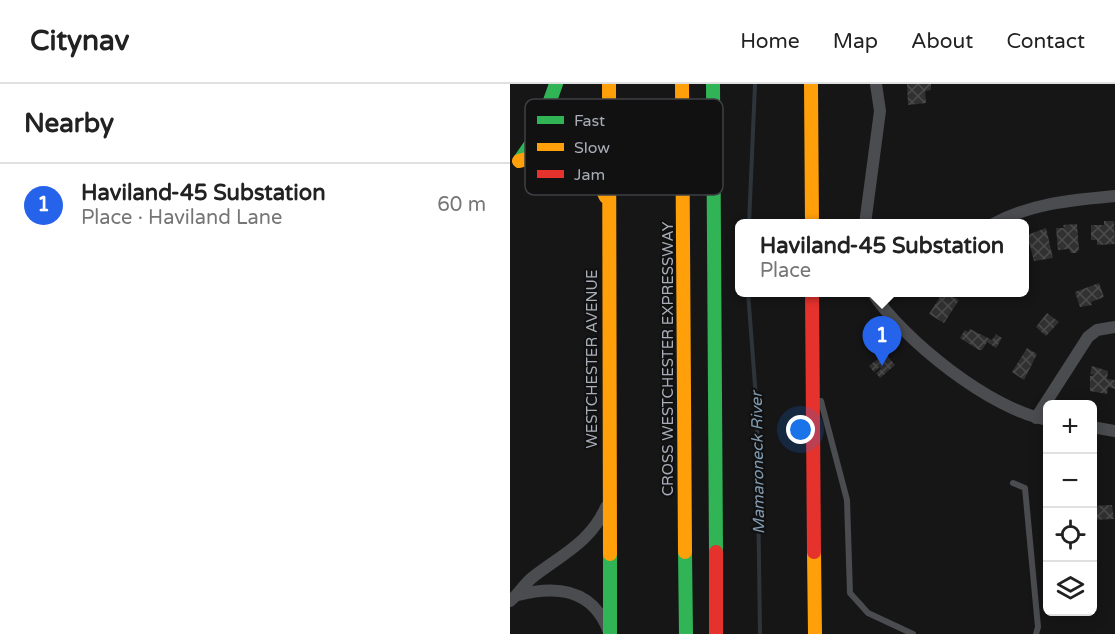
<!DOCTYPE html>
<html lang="en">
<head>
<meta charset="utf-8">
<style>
	body { margin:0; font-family:"Varela Round",sans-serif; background:#f6f6f6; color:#222 }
	.controls { position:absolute; right:18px; bottom:18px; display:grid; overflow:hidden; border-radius:9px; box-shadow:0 3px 15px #0003 }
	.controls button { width:54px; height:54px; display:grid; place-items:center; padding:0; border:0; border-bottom:2px solid #e0e0e0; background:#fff; color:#222; font:30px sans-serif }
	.you { position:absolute; left:291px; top:346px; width:21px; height:21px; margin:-15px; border:4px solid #fff; border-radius:50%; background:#1a73e8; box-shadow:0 0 0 9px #1a73e833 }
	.badge { display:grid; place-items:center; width:39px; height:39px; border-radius:50%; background:#2563eb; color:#fff; font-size:20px; font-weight:700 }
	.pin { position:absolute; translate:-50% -50px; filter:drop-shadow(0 2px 3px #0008) }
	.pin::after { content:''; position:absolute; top:32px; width:21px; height:18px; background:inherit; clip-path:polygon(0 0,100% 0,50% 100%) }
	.popup { position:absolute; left:225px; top:135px; width:294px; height:78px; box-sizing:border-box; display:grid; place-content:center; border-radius:9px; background:#fff; filter:drop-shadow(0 2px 4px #0005); font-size:20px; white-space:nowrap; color:#767676 }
	.popup b { font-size:22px; color:#222 }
	.popup::after { content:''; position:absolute; left:50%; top:100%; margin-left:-12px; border:12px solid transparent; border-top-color:#fff }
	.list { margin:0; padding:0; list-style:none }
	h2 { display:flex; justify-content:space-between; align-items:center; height:78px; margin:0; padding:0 24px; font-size:26px }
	h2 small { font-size:20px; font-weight:400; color:#767676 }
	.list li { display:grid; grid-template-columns:39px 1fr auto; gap:18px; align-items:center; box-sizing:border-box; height:84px; padding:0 24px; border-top:2px solid #e0e0e0 }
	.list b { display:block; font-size:22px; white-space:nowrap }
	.list p { margin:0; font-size:20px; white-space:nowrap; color:#767676 }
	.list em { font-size:20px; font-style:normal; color:#767676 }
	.icon { flex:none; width:33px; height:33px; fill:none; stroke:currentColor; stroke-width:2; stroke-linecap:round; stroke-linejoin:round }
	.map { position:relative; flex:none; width:605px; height:550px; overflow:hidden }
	header { display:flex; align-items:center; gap:36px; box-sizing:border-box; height:84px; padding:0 30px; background:#fff; border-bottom:2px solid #e0e0e0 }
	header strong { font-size:28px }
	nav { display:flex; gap:33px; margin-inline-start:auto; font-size:21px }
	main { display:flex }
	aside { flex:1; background:#fff }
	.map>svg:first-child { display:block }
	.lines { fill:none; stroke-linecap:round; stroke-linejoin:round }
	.stream { stroke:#2d353b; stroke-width:4 }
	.building { fill:url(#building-cross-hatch) }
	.lane { stroke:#4b4c4f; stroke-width:6 }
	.street { stroke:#4b4c4f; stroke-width:12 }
	.fast { stroke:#30b455; stroke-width:14 }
	.slow { stroke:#ff9f0a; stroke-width:14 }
	.jam { stroke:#e5322d; stroke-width:14 }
	.labels { text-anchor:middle; stroke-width:4.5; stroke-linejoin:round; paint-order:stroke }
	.street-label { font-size:15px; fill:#a8adb7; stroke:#111112 }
	.water-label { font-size:16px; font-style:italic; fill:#819bb0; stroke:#111112 }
	.key { fill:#111112; stroke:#3e4044; stroke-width:1.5 }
	.key-label { font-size:16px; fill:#a8adb7 }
</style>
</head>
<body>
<header>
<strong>Citynav</strong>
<nav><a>Home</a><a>Map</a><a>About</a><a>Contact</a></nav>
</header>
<main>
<aside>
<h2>Nearby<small></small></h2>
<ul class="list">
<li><span class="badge">1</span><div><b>Haviland-45 Substation</b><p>Place · Haviland Lane</p></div><em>60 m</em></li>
</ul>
</aside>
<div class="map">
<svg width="605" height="550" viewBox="0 0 605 550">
	<defs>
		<pattern id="building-cross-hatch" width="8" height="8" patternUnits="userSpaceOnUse" patternTransform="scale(1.5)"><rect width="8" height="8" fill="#313132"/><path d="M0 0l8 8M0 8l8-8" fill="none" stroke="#4c4c4d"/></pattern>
	</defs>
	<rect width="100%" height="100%" fill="#161617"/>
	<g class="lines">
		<path class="stream" d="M239,140L245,0
			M238,208L247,328L250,550"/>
	</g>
	<path class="building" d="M397,0H421V6L415,7L416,19L398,21Z
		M594,137H604L605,160L587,161V156H581V141H594Z
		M567,140L569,166L566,169H561L559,165L548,166L546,144H554L553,141Z
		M536,144L543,174L524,177L517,151Z
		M589,199L594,213L581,218L582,221L570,223L565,208Z
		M433,208L449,216L434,239L419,230Z
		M537,229L549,238L536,252L526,243Z
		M460,245L482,256L486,250L492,254L486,264L477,258L472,266H469L450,254L455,246L458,248Z
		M517,264L527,270L514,296L502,288Z
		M375,269L385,281L370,294L366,289L371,285L370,283L364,288L359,282Z
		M582,282L598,287L597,295L605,296V305L598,303L597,310L580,307V292L585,291L580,290Z
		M602,421L604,435L582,436V422Z"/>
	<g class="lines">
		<path class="lane" d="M311,317L337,416L340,509L358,529L403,550
			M503,399L515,404L528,543L526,550"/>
		<path class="street" d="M355,140L370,27L366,0
			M483,140C522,119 562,116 605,112
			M362,208C393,256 481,326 538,336
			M526,334L578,253L587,246L605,243
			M582,343L605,347
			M8,511C47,501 83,505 99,548
			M0,517C9,510 14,500 23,493C51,471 81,458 96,423"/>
		<path class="fast" d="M203,0L206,468
			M10,76L28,50L46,0
			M175,468L176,550
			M100,470V550"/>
		<path class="slow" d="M99,0L100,470
			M172,0L175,468
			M301,0L302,140
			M9,77C52,64 77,71 96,113
			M304,468L305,550"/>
		<path class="jam" d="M302,208L304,468
			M206,468V550"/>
	</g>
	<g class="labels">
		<g class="street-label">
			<text transform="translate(82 275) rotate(-90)" y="5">WESTCHESTER AVENUE</text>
			<text transform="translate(158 275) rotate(-90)" y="5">CROSS WESTCHESTER EXPRESSWAY</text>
		</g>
		<g class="water-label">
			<text transform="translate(247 379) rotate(-91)" y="6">Mamaroneck River</text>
		</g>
	</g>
	<rect x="15" y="15" width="198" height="96" rx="9" class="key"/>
	<rect x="27" y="32" width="27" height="8" fill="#30b455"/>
	<rect x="27" y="59" width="27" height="8" fill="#ff9f0a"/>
	<rect x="27" y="86" width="27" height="8" fill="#e5322d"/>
	<g class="key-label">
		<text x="64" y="42">Fast</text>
		<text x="64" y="69">Slow</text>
		<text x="64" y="96">Jam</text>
	</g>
</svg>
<div class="controls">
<button>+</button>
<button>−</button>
<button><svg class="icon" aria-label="locate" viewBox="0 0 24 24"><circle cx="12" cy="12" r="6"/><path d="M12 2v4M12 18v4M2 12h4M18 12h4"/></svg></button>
<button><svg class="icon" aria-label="layers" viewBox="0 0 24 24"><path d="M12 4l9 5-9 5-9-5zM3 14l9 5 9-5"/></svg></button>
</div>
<div class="you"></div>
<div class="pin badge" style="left:372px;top:282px">1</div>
<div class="popup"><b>Haviland-45 Substation</b>Place</div>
</div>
</main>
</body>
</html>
